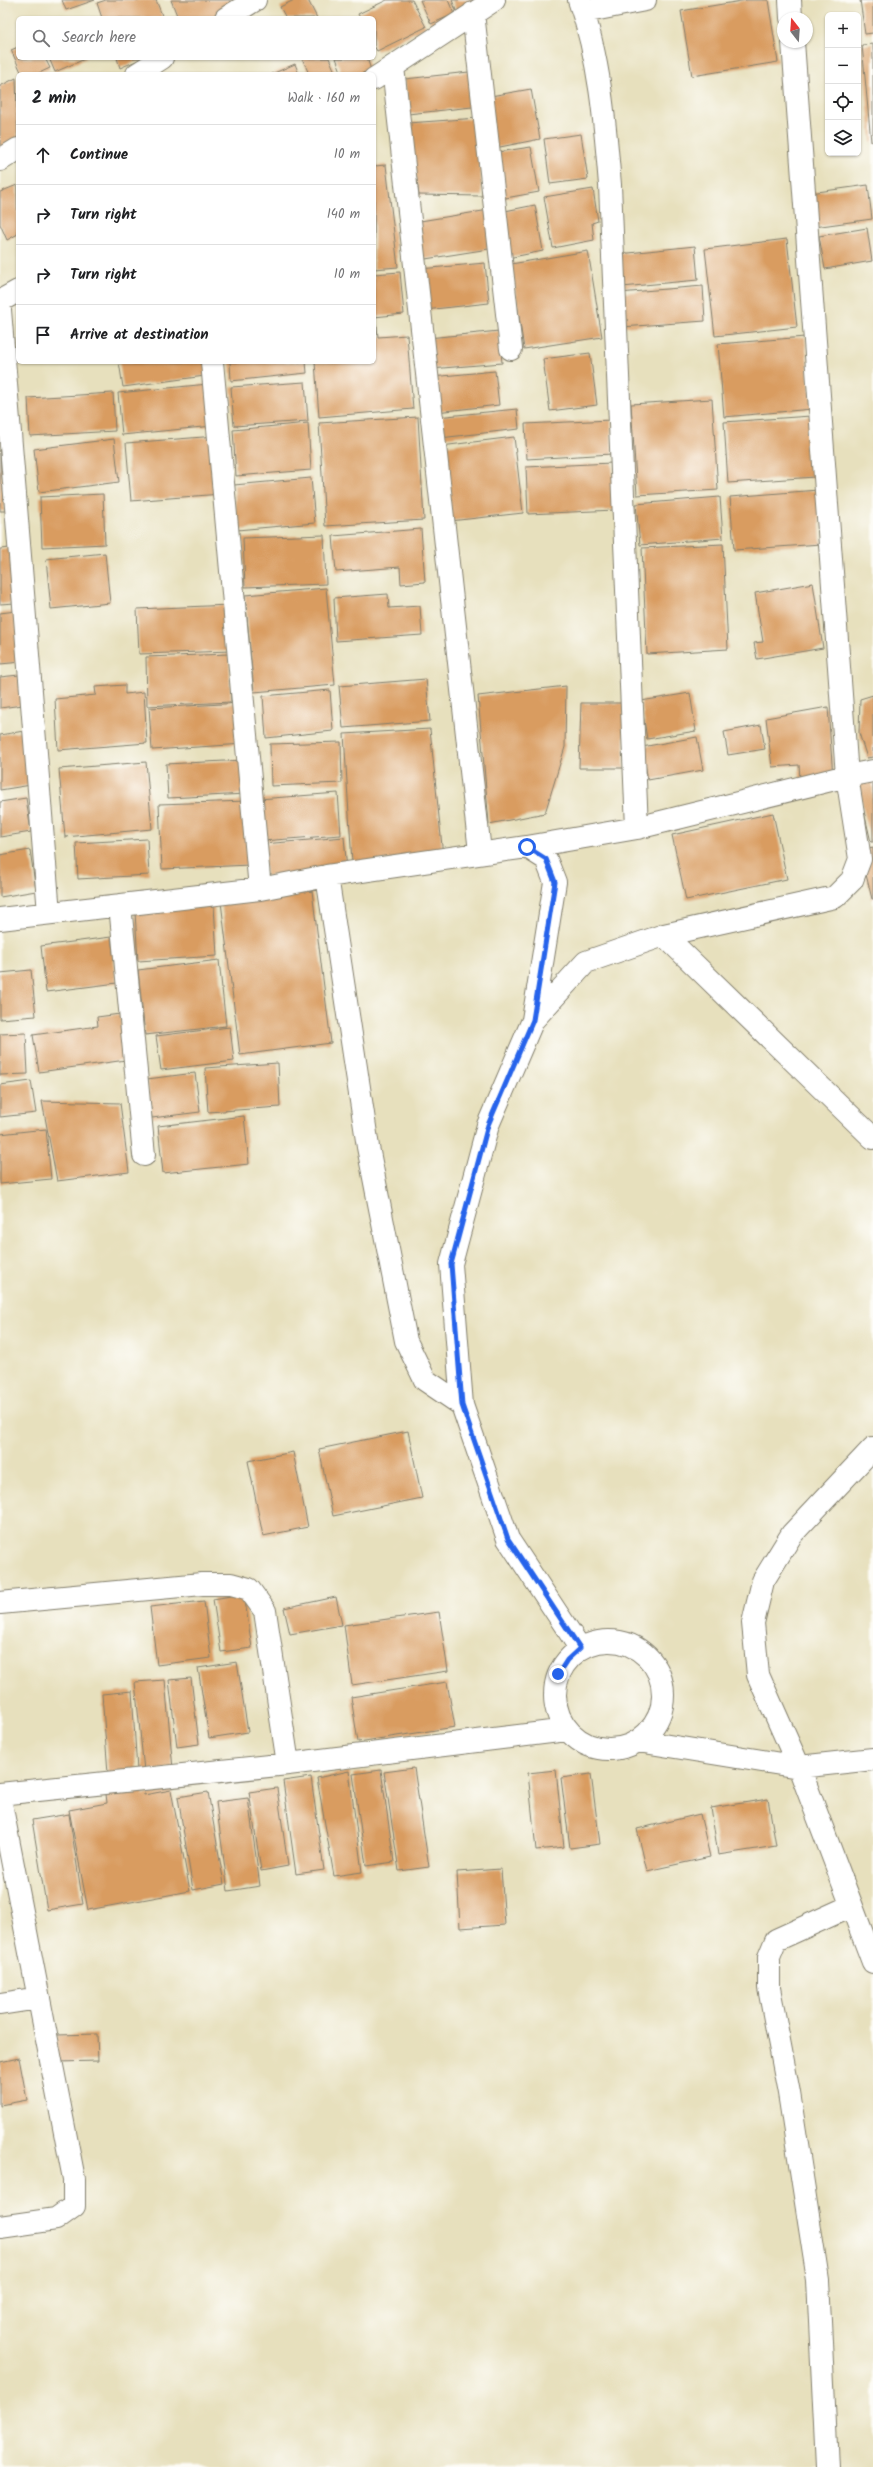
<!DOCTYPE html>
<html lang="en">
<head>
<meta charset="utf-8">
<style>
	body { margin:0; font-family:Kalam,sans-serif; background:#f2f2f2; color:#202124 }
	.controls { position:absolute; right:12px; top:12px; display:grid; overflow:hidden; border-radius:6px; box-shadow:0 1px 3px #0004 }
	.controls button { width:36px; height:36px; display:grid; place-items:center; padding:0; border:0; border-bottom:1px solid #e0e0e0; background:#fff; color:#202124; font:20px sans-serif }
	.compass { position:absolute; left:777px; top:12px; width:36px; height:36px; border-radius:50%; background:#fff; box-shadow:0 1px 3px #0004; rotate:343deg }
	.stop { position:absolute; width:12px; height:12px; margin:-9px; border:3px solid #2563eb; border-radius:50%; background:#fff }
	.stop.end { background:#2563eb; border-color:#fff; box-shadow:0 1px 4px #0008 }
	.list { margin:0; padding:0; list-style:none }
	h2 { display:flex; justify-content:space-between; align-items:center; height:52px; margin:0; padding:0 16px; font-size:17px }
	h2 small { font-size:13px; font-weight:400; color:#757577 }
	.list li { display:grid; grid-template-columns:26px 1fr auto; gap:12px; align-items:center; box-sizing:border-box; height:60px; padding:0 16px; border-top:1px solid #e0e0e0 }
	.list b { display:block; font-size:15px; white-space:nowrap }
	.list em { font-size:13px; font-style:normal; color:#757577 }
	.icon { flex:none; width:22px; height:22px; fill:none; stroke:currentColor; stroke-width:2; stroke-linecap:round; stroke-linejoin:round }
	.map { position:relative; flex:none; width:873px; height:2467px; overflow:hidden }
	.search { position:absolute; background:#fff; box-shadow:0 1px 3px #0004; left:16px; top:16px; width:360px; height:44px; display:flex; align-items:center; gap:10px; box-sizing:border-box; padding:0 14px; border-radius:6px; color:#757577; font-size:15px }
	.panel { position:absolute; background:#fff; box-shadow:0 1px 3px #0004; left:16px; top:72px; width:360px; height:292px; border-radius:6px }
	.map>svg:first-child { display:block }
	.building { fill:#d99c61 }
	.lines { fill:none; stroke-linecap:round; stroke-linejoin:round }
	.minor-casing { stroke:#827e6c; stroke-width:24 }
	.minor { stroke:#fff; stroke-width:22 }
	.route { stroke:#2563eb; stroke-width:5 }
</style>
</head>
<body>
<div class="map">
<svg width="873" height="2467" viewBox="0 0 873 2467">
	<rect width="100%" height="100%" fill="#fdfcf7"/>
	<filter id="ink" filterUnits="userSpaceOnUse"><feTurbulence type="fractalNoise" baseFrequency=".025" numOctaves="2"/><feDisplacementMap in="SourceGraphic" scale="8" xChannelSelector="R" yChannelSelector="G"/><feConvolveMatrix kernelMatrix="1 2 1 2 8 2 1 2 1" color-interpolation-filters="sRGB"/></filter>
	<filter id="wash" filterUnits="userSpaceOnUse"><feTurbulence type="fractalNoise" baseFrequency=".012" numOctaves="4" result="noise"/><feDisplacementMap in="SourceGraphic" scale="16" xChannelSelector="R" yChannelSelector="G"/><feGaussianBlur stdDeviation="0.9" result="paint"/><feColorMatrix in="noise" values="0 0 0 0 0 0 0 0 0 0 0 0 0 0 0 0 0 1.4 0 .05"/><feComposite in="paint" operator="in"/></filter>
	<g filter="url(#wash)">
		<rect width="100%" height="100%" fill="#e7e0bd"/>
		<g id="blocks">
			<path class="building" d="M62,0H95L66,10Z
				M106,0H156L163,18H102L97,3Z
				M171,0H236L238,5L210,18H178Z
				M294,0H308L317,18H286L280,7Z
				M387,0H412L426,27L377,51L374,46V18H360L358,14Z
				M420,0H448L454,14L431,24Z
				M452,0H481L457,13Z
				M747,0H768L778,62L692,76L681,11Z
				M860,0H873V33L865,34Z
				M873,44V142H871L862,45Z
				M18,47V58H45L50,68L37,74H22L11,50Z
				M49,58H87L55,72Z
				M117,58H143L120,68Z
				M302,58H329L336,74H309Z
				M336,58H367L371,70L360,74H342Z
				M295,64L299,74H272Z
				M478,71L481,106L408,114L405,79Z
				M16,78L18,141L0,148V86Z
				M531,89L540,139L495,148L485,97Z
				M478,118L482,196L419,195L408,123Z
				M581,134L588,179L550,184L544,139Z
				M531,147L539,192L500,199L491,153Z
				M386,165L398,267L374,269V166Z
				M17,185L18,234L7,240L0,224V192Z
				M868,185L872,219L814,227L810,193Z
				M593,189L598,221L592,223L594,240L553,248L544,197Z
				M535,205L543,251L508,258L500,212Z
				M489,210L495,248L419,260L414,222Z
				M867,228L872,261L825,269L819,236Z
				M787,239L797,327L715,336L705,249Z
				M695,246L698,280L622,287L619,254Z
				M588,251L602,337L524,349L511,264Z
				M485,263L489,303L425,310L420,269Z
				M400,272L404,314L374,317V274Z
				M703,286L705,321L622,327L619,293Z
				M377,326L378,337L407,335L413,409L319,417L315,362H374V327Z
				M499,331L502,363L431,369L428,338Z
				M805,337L812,409L724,417L718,344Z
				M590,353L597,405L550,411L543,359Z
				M119,362H210L212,375L123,387Z
				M230,362H306L307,373L231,381Z
				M495,371L499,405L436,412L432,377Z
				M305,382L308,421L234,426L231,387Z
				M208,384L213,426L122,435L118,393Z
				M113,393L115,431L30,436L28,398Z
				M712,399L718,490L637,495L631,404Z
				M517,409L519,429L440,438L437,417Z
				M811,416L815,477L728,483L724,422Z
				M418,417L424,520L325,526L319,423Z
				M611,420L612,454L527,459L525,424Z
				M308,423L311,470L236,476L233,430Z
				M216,436L221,494L131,501L126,443Z
				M514,437L523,513L450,521L441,446Z
				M114,439L119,482L39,492L34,449Z
				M0,450L5,511H0Z
				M612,463L615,510L528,514L526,467Z
				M311,478L315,523L237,530L234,485Z
				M818,490L821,544L734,550L730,497Z
				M103,494L105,544L42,547L40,497Z
				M720,497L723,538L640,545L636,504Z
				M421,529L425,582L401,584L400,567L336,572L333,536Z
				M324,535L326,584L245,587L243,538Z
				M723,544L728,649L647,654L642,548Z
				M10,548L15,603L0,604V549Z
				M105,553L110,603L51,609L46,559Z
				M813,583L823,648L757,659L754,643L763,642L755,593Z
				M326,588L335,685L254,692L245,595Z
				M388,594L389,608L420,606L422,635L336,641L334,598Z
				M230,605L232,651L139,654L137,609Z
				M16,611L22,662L0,664V613Z
				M229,654L231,702L147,706L146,657Z
				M19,675L23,705L0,708V677Z
				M426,679L430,721L343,728L339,686Z
				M125,685V694L144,692L147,743L58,750L55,699L96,695L95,687Z
				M566,686L565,747L545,813L489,824L478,696Z
				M330,690L333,731L266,738L263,696Z
				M690,693L696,731L647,739L641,701Z
				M873,695V757L867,758L859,733L860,699Z
				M241,703L244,744L152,750L149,708Z
				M581,703H624V768H579Z
				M828,707L833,777L800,779L799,765L772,767L766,718Z
				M761,725L765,749L728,755L724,732Z
				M430,729L443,856L352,863L344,734Z
				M24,731L31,785L0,790V735Z
				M697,737L703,770L648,780L642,747Z
				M341,742L342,783L271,786L270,744Z
				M244,760L246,794L168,798L166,764Z
				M146,762L152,829L65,837L59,769Z
				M873,778V842H871L857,782Z
				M338,793L341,835L262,841L259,799Z
				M26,798L31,832L0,837V802Z
				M247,801L250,865L162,869L159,804Z
				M773,813L787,879L686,900L672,835Z
				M344,837L347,870L266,876L263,844Z
				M147,839L149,875L78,879L76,843Z
				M873,847V899H872L860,850Z
				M30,850L36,891L0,897V855Z
				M312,891L331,1043L240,1055L221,902Z
				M214,906L217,956L138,961L135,912Z
				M111,937L117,983L46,992L41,946Z
				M219,960L226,1026L145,1035L138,970Z
				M31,970L36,1016L0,1019V973Z
				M120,1014L126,1060L39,1072L33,1035L98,1026L97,1017Z
				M230,1027L234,1061L161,1070L156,1036Z
				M26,1033L28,1074L0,1075V1034Z
				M278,1063L280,1107L208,1112L205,1068Z
				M195,1073L200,1112L152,1118L147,1079Z
				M31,1081L36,1113L0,1117V1085Z
				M42,1101L120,1103L129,1172L57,1181Z
				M244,1116L249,1164L163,1173L158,1126Z
				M46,1129L51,1179L0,1184V1134Z
				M408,1431L422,1498L333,1516L319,1449Z
				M293,1452L308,1527L263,1536L248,1461Z
				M244,1594L252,1648L221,1652L213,1599Z
				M336,1597L342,1625L290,1634L284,1608Z
				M204,1601L211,1658L157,1665L150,1607Z
				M439,1612L448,1671L352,1685L344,1625Z
				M237,1662L248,1732L209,1738L198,1668Z
				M191,1678L199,1744L177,1747L169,1680Z
				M165,1680L173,1769L144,1771L135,1682Z
				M447,1682L455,1727L358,1742L351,1697Z
				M132,1691L137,1771L108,1773L102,1694Z
				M414,1768L429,1867L399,1871L384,1772Z
				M381,1770L394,1862L366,1866L353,1774Z
				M556,1770L564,1847L536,1850L528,1773Z
				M349,1771L362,1872L334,1876L317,1778Z
				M591,1774L600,1844L570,1848L561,1778Z
				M311,1777L324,1870L296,1874L283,1781Z
				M143,1787L144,1795L171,1790L190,1891L88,1910L69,1810L107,1803L106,1794Z
				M277,1788L288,1866L261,1871L249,1792Z
				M208,1792L224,1884L193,1890L178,1797Z
				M248,1798L260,1886L228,1891L216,1802Z
				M768,1799L776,1846L718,1855L711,1808Z
				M69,1814L83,1904L47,1910L32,1820Z
				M700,1814L710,1857L647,1871L637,1829Z
				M501,1869L505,1925L460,1928L457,1872Z
				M97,2034L98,2061L58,2062L57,2035Z
				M19,2058L27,2100L0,2105V2062Z"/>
		</g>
	</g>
	<g filter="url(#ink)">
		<use href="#blocks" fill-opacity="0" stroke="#827e6c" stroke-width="1"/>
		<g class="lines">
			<defs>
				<path id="minor" d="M579,0C600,59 605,123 610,185L637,828
					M790,0L791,18
					M583,12L645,0
					M473,13L511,349
					M226,18L255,0
					M393,67L480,852
					M137,74L162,58
					M374,79L494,0
					M0,160L18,149
					M0,301L18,291
					M0,310L49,913
					M212,362L260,889
					M527,847L637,828L847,776L873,771
					M327,876L368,1147L406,1341L425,1380L462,1405
					M120,905L144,1155
					M0,919L260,889L327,876L527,847L546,859L555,882L533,1020L488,1125L451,1264L462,1405L508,1539L580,1648
					M664,935L873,1138
					M533,1020L586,962L664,935L835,897L852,880L860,859L847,776L793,42
					M873,1448L792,1534L763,1581L753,1623L758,1675L799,1767L873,1962
					M0,1603L202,1584H231L249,1589L265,1611L288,1764
					M555 1695a54 54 0 1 1 108 0a54 54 0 1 1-108 0Z
					M638,1741L799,1767L873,1759
					M0,1794L288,1764L567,1730
					M0,1798L74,2179V2206L56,2219L0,2227
					M0,2004L39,1998
					M827,2467L818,2280L789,2093L769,1988V1957L776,1940L851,1906"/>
			</defs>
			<use href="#minor" class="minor-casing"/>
			<use href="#minor" class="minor"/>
		</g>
	</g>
	<g class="lines" filter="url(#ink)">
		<path class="route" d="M527,847L546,859L555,882L533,1020L488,1125L451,1264L462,1405L508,1539L580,1648L567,1660L558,1674"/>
	</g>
</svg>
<div class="controls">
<button>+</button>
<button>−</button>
<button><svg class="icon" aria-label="locate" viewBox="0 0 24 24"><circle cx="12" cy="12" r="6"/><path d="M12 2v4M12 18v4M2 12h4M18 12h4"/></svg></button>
<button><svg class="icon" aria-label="layers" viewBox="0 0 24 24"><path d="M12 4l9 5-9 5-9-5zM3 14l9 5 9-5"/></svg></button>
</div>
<svg class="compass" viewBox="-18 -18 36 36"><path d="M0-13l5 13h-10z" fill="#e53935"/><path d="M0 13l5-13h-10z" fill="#757577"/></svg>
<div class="stop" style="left:527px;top:847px"></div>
<div class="stop end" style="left:558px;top:1674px"></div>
<div class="search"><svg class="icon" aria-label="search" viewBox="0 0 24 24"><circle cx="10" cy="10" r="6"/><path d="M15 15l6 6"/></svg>Search here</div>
<section class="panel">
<h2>2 min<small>Walk · 160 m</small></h2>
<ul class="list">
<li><svg class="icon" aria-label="ahead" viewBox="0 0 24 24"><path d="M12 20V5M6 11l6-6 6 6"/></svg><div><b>Continue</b></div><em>10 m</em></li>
<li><svg class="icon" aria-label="right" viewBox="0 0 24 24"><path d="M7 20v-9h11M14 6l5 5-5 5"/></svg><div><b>Turn right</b></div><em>140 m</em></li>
<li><svg class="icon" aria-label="right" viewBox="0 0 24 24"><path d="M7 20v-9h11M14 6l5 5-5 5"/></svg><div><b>Turn right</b></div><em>10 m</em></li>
<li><svg class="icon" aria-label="arrive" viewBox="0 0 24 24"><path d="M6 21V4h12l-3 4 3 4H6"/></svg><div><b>Arrive at destination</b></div></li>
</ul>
</section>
</div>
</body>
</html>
